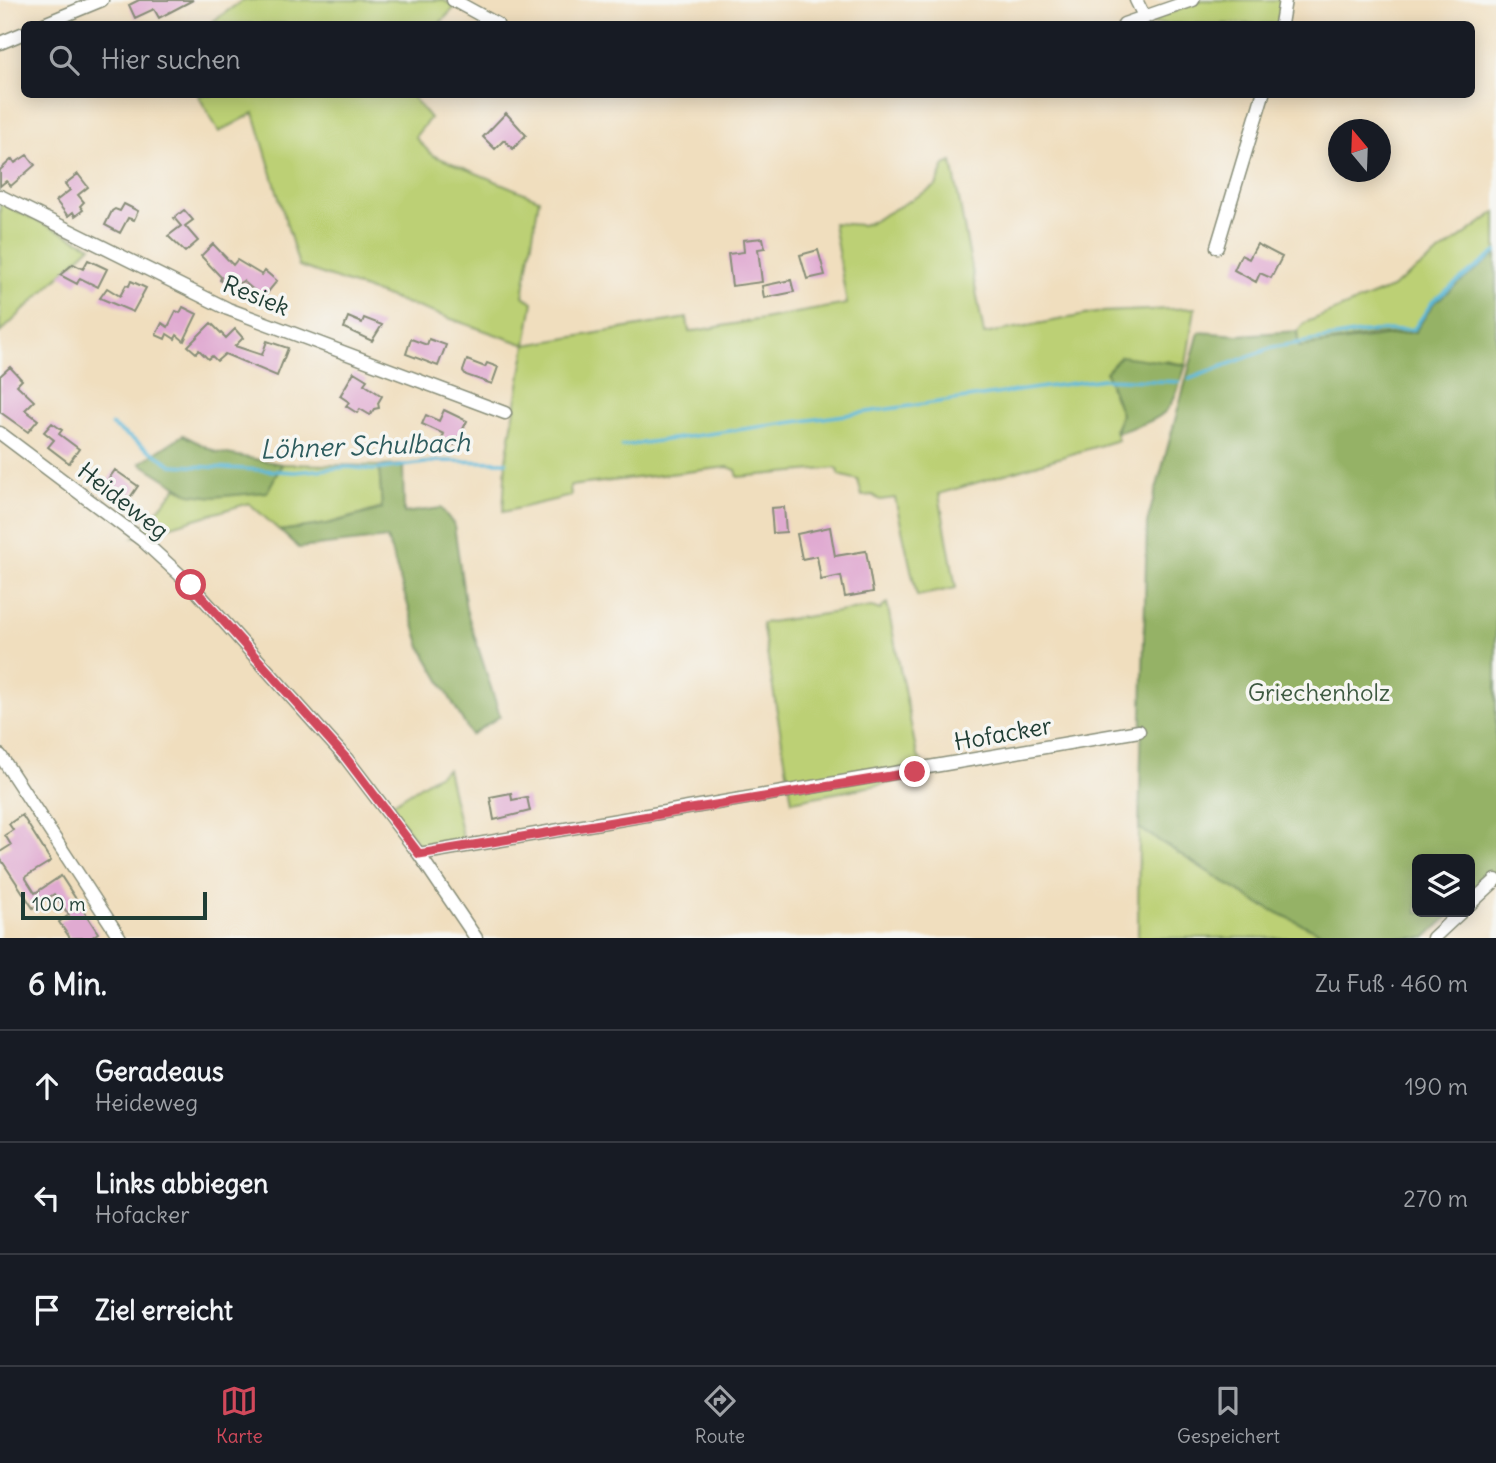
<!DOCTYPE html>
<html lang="de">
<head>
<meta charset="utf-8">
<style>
	body { margin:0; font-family:Delius,sans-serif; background:#20242c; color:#f1f3f6 }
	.controls { position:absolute; right:21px; bottom:21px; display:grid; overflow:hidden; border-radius:10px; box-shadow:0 4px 18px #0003 }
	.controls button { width:63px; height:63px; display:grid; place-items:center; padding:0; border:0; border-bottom:2px solid #363941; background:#171b24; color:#f1f3f6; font:35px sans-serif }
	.compass { position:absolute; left:1328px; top:119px; width:63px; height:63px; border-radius:50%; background:#171b24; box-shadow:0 4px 18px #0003; rotate:341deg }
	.scale { position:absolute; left:21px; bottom:18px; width:186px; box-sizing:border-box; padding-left:7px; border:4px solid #1f3d34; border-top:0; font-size:19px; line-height:24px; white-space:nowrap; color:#1f3d34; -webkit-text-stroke:5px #f6f6f2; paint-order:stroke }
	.stop { position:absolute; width:21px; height:21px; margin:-16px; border:5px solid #d1495b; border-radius:50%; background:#fff }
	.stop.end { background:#d1495b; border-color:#fff; box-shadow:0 2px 7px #0008 }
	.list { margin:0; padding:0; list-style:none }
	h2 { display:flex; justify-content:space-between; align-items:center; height:91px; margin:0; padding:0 28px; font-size:30px }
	h2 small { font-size:23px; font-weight:400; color:#9ea1a6 }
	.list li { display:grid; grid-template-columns:46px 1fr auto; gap:21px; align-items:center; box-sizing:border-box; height:112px; padding:0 28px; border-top:2px solid #363941 }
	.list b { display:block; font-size:26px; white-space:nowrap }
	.list p { margin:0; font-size:23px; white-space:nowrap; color:#9ea1a6 }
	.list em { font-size:23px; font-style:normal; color:#9ea1a6 }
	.icon { flex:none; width:38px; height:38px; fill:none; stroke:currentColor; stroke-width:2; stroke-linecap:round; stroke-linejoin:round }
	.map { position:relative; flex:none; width:1496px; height:938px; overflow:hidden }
	.search { position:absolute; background:#171b24; box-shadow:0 4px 18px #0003; left:21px; right:21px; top:21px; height:77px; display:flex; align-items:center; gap:18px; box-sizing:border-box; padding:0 24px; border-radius:10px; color:#9ea1a6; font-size:26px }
	.sheet { height:427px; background:#171b24 }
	nav { display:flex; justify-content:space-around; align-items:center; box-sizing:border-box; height:98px; border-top:2px solid #363941; background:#171b24; font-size:19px; color:#9ea1a6 }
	nav a { display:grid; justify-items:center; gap:4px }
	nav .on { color:#d1495b }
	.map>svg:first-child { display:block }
	.green { fill:#bcd074; stroke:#6e8654; stroke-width:2 }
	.forest { fill:#95b266; stroke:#5a784d; stroke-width:2 }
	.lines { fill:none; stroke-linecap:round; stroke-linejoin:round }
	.stream { stroke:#5db9da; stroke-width:3.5 }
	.building { fill:#e0aad1 }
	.street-casing { stroke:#888e79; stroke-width:15 }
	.street { stroke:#fff; stroke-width:12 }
	.route { stroke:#d1495b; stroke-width:9 }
	.labels { text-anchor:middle; stroke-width:7; stroke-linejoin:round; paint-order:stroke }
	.street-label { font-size:24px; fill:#1f3d34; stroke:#f6f6f2 }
	.park-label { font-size:24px; fill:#3e5a41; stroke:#f6f6f2 }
	.water-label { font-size:26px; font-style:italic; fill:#2e5c5e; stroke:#f6f6f2 }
</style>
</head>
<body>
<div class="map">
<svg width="1496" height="938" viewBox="0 0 1496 938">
	<rect width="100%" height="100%" fill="#f6f6f2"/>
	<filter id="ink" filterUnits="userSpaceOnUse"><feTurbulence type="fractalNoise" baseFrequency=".0143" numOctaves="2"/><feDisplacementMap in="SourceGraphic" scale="14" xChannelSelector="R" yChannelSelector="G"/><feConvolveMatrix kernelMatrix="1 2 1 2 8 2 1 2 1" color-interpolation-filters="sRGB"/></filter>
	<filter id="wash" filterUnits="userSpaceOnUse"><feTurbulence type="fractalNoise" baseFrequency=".00686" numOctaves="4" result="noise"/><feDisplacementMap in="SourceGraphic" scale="28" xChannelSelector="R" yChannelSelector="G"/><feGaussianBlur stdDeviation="1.57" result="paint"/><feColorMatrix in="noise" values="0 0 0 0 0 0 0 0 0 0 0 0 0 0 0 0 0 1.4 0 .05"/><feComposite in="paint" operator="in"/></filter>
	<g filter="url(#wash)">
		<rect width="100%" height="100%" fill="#f0debe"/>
		<path class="green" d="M243,0H442L456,6L439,24H209Z
			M1202,0H1282L1278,24H1139Z
			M198,95H411L430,118L415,137L432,155L539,199L523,296L533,302L526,345L687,318L689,332L847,304L833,223L862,225L871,222L936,186L945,165L952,162L984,334L1101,312L1195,308L1186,365L1166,361L1110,386L1121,414L1115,430L1118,440L939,494L956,588L917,596L895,498L880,500L872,495L862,496L858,480L839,475L837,468L738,477L736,470L728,467L570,486L571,496L503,512L506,460L526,345L299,266L254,113L219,132Z
			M0,203L91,246L0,333Z
			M1496,212V254L1434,303L1415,332L1373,335L1299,347L1297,331L1304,323L1391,288Z
			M282,464L379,466L382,508L327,524L280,531L249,503L134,537L177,487L189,494L267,492Z
			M887,603L917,755L925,766L927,776L792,801L762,623L872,607L880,610Z
			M447,769L463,840L424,846L418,844L390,805Z
			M1139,828L1259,904L1321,931L1313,938H1138Z"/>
		<path class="forest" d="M1496,254V872L1470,896V859H1417V912H1453L1425,938H1331L1259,904L1139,828L1147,523L1199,332L1239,335L1297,331L1299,347L1415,332L1434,303Z
			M1121,356L1186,365C1169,418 1168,416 1116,433L1121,414L1106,372Z
			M183,435L216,452L282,464L267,492L214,497L189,494L140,463Z
			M403,465L404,513L441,508L454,525L466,609L500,716L471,735L421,647L387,538L299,548L280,531L327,524L382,509L379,466Z"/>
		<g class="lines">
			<path class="stream" d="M1189,379L1274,347L1373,331L1414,329L1433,301L1496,252
				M111,425L172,465L295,472L349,467L372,470L439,461L506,462
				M622,446L1103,379L1180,382"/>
		</g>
		<g id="blocks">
			<path class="building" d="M139,0H193L159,18L154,9L135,18L129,5Z
				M506,113L526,135L513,149L504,140L495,149L483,137Z
				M27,155L35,165L11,186L6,181L0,186V170L12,159L15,163Z
				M78,174L88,187L78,195L84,202L80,206L83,210L75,216L73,212L68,216L56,201L70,190L65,184Z
				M124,204L138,211L134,220L128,218L120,233L105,225L112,211L115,209L120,211Z
				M184,210L193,220L185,226L198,241L185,252L168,236L181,226L174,218Z
				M763,238L765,248L758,249L762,282L732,286L728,254L744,252L743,240Z
				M213,244L233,265L237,260L262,275L265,271L277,281L263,298L243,281L231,288L220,280L221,277L201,256Z
				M1257,244L1282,257L1271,278L1260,273L1256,282L1234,270L1241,255L1249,259Z
				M818,250L825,275L807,279L800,255Z
				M88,260L107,269L98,287L80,278L77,284L60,275L73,264L83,269Z
				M791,280L794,292L764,298L762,286Z
				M131,281L146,288L133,312L100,298L107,288L120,296L126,285L129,286Z
				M183,307L197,314L184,341L177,335L175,339L167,334L165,339L156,335L162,323L168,327L176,311L180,313Z
				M348,317L362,323L364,318L382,325L372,341L344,328Z
				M211,323L226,338L235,329L243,338L235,346L262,355L267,341L288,348L277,376L225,354L217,361L212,356L208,359L199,350L196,353L188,346Z
				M411,339L427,345L429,339L446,345L438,366L406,354Z
				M467,360L485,367L487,363L498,367L492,384L466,375L463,371Z
				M10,367L22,380L17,385L34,401L25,410L38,420L28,432L0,412V376Z
				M354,372L367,380L364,384L382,396L378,403L379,408L374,409L370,415L360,409L357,413L346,406L349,402L340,396Z
				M444,410L467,421L455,445L442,439L444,434L422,424L426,415L439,421Z
				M52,423L62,430L59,434L79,449L69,463L48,447L54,440L44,432Z
				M115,470L138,486L129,499L125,496L121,502L105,492L110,485L106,483Z
				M784,507L786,532L773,533L771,508Z
				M830,527L835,556L866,551L873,592L845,597L841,576L821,580L817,556L802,559L797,534Z
				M511,793L512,800L527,797L530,811L494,820L490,797Z
				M22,815L51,861L25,877L35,893L61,876L98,933L91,938H70L59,922L69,915L54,894L33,908L0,858V852L11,845L5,835L13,830L9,824Z"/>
		</g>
	</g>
	<g filter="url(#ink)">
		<use href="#blocks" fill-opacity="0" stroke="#888e79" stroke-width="2"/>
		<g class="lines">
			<defs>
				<path id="street" d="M453,0L497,24
					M1136,0L1145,18
					M44,24L102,0
					M1124,24L1193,0
					M1281,24L1285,0
					M0,43L24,33
					M0,196L228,309L505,413
					M1217,247L1263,94
					M0,433L142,540L191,585L346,758L419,854L476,938
					M0,755L120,938
					M419,854L1139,731
					M1470,904L1496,880
					M1433,938L1461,912"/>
			</defs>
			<use href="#street" class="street-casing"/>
			<use href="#street" class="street"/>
		</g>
	</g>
	<g class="lines" filter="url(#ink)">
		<path class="route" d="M191,585L346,758L419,854L915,772"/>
	</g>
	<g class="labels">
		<g class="street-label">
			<text transform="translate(256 296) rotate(22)" y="8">Resiek</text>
			<text transform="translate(123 501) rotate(38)" y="8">Heideweg</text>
			<text transform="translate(1003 734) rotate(-10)" y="8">Hofacker</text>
		</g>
		<g class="park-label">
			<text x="1319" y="701">Griechenholz</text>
		</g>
		<g class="water-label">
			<text transform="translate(365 446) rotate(-2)" y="9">Löhner Schulbach</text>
		</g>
	</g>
</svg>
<div class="controls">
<button><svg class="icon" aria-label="layers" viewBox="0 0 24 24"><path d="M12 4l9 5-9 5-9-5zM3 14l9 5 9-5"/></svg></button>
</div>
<svg class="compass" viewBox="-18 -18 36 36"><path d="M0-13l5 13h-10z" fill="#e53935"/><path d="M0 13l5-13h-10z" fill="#9ea1a6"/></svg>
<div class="scale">100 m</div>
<div class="stop" style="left:191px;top:585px"></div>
<div class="stop end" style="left:915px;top:772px"></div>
<div class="search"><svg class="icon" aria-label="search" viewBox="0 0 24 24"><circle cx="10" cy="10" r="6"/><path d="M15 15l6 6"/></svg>Hier suchen</div>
</div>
<section class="sheet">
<h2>6 Min.<small>Zu Fuß · 460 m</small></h2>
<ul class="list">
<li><svg class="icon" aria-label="ahead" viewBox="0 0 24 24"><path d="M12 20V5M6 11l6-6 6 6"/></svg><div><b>Geradeaus</b><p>Heideweg</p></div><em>190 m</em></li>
<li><svg class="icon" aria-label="left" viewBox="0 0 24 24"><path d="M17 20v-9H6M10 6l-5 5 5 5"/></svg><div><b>Links abbiegen</b><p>Hofacker</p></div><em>270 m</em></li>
<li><svg class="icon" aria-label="arrive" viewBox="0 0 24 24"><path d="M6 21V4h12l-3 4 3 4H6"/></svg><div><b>Ziel erreicht</b></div></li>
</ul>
</section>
<nav>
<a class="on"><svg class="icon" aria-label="map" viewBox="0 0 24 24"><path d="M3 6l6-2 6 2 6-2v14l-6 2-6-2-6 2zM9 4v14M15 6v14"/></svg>Karte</a>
<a><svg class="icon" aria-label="directions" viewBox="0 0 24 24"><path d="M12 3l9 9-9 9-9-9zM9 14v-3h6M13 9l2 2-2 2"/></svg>Route</a>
<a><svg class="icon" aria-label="saved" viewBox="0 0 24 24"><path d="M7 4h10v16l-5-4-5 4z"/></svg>Gespeichert</a>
</nav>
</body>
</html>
